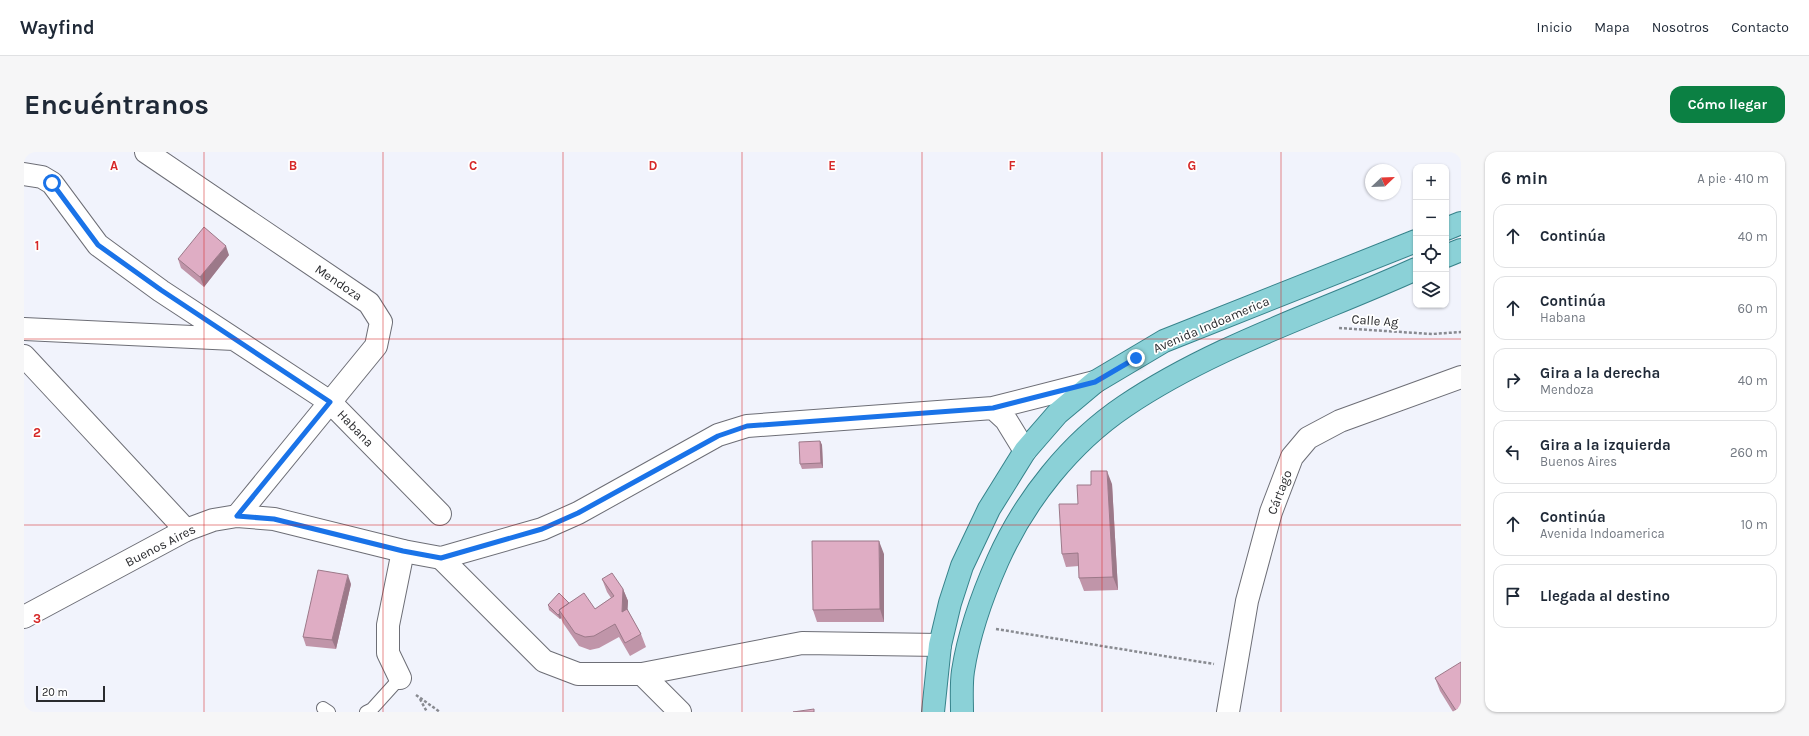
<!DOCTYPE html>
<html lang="es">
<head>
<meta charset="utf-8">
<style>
	body { margin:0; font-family:Karla,sans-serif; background:#f6f6f7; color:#1f2937 }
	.controls { position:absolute; right:12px; top:12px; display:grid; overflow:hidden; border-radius:8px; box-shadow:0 1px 3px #0004 }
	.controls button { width:36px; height:36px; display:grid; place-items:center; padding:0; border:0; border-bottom:1px solid #e0e1e3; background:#fff; color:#1f2937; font:20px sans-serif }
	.compass { position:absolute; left:1341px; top:12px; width:36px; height:36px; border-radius:50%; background:#fff; box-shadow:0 1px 3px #0004; rotate:67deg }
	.scale { position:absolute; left:12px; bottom:10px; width:69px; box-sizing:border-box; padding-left:4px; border:2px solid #2a2b2e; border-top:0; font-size:11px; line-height:14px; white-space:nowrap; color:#2a2b2e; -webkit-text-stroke:3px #fff; paint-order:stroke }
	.stop { position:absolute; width:12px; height:12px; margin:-9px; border:3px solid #1a73e8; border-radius:50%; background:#fff }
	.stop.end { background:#1a73e8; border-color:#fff; box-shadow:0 1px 4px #0008 }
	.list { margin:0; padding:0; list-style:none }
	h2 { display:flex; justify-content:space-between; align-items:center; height:52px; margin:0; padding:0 16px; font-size:17px }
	h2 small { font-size:13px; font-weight:400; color:#747a83 }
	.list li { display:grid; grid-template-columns:26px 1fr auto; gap:12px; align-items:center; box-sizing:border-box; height:64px; margin:0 8px 8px; padding:0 8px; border:1px solid #e0e1e3; border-radius:12px }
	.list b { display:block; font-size:15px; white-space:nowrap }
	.list p { margin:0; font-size:13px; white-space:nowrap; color:#747a83 }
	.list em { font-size:13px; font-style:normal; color:#747a83 }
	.icon { flex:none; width:22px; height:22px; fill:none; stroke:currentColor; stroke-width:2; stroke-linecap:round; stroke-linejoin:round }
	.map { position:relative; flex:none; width:1437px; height:560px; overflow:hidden; border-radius:12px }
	header { display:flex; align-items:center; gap:24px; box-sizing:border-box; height:56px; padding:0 20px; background:#fff; border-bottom:1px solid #e0e1e3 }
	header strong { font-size:19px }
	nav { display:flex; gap:22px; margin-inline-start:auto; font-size:14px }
	.intro { display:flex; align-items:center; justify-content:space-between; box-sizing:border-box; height:96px; padding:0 24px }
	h1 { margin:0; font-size:28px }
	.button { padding:10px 18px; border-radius:12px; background:#0b8043; color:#fff; font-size:14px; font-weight:700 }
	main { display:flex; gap:24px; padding:0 24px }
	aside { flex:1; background:#fff; border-radius:12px; box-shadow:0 1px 3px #0004 }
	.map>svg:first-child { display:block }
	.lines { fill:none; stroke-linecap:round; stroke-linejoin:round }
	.lane-casing { stroke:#6d6e76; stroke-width:14 }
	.street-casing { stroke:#6d6e76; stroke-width:24 }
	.secondary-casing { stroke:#6d6e76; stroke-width:24 }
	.primary-casing { stroke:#37838b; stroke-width:24 }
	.path { stroke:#888a90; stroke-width:2.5; stroke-dasharray:3 2; stroke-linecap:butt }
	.lane { stroke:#fff; stroke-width:12 }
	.street { stroke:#fff; stroke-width:22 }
	.secondary { stroke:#fff; stroke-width:22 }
	.primary { stroke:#8bd1d7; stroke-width:22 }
	.wall { fill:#c095a9 }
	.shaded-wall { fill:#9c7989 }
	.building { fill:#dfadc4; stroke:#9c7989 }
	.route { stroke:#1a73e8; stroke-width:5 }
	.grid { fill:none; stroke:#d62828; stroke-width:1; stroke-opacity:0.55 }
	.labels { text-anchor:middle; stroke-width:3.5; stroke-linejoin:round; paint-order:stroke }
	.street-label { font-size:13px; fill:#2a2b2e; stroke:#fff }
	.grid-label { font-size:13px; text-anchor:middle; font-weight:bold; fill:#d62828; stroke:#fff; stroke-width:3.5; stroke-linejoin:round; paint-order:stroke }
</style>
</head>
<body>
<header>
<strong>Wayfind</strong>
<nav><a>Inicio</a><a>Mapa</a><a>Nosotros</a><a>Contacto</a></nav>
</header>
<div class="intro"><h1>Encuéntranos</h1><a class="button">Cómo llegar</a></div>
<main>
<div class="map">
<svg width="1437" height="560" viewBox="0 0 1437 560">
	<rect width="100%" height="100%" fill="#f1f3fc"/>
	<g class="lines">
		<defs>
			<path id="lane" d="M299,556L305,560
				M342,560L348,557L376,526"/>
			<path id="street" d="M122,0L345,151L357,170L352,194L213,364
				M0,22L18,25L28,31L74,93L137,139L306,250L416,362
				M0,177L210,187
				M0,204L162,378
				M417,406L520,509L554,522H618L778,491L916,493
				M618,522L656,560
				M376,526L364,501V473L379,399
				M1204,560L1223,449L1247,360L1268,305L1284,286L1316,269L1437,225"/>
			<path id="secondary" d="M969,256L982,268L1001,299
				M0,465L162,378L189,368L213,364L250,367L379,399L417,406L518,377L554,361L694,283L723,274L969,256L1071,230"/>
			<path id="primary" d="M1422,77L1437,71
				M1422,104L1437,98
				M909,560L916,493L926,451L938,414L965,357L1001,299L1034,261L1071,230L1140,189L1392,89
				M938,560C938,547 937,532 939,519C945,480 958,444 974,408C1001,348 1046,291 1101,254C1190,194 1295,161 1392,117"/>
		</defs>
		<use href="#lane" class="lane-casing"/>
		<use href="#street" class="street-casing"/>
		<use href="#secondary" class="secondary-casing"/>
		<use href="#primary" class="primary-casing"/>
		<path class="path" d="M1315,176L1408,182L1437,180
			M972,477L1190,512
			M392,543L416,560
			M396,547L403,560"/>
		<use href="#lane" class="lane"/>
		<use href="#street" class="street"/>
		<use href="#secondary" class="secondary"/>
		<use href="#primary" class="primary"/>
	</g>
	<path class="wall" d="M205,103L180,135L157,116L154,107Z
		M796,289L798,293L799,316L778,317L776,312Z
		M1088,332L1094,438L1060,439L1055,426V414L1042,415L1038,402Z
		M860,402V470H793L789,458Z
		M578,427L599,437L604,449L603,457L617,482L622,495L606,504L595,485L575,496L566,498L555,494L539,471L537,466L536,467L525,458L524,453L545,451L571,457L587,446L583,440Z
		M327,432L312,497L282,494L279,485Z
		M1411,526L1437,560H1429L1416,539Z"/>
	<path class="shaded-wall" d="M202,94L205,103L180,135L176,125Z
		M796,289L798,293L799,316L797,311Z
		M1083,319L1088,332L1094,438L1089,425Z
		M855,389L860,402V470L856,457Z
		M324,423L327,432L312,497L308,488Z
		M599,437L604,449L603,472L598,460Z
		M536,461L537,466L536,467L534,463Z"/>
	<path class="building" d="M180,75L202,94L176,125L154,107Z
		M796,289L797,311L776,312L775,290Z
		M1067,319H1083L1089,425L1055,426L1054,401L1038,402L1035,352H1054L1053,333H1067Z
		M788,389H855L856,457L789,458Z
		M294,418L324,423L308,488L279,485Z
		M588,421L599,437L598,460L603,457L617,482L601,491L591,472L570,484L561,485L551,481L535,458L560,441L571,457L590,444L578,427Z
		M535,441L545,451L535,458L536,461L534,463L524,453Z
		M1437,510V560H1433L1411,526Z
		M790,557V560H769Z"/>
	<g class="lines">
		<path class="route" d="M28,31L74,93L137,138L306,250L213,364L250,367L379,399L417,406L518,377L554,361L694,284L723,274L969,256L1071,230L1112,206"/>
	</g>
	<path class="grid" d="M180,0V560M359,0V560M539,0V560M718,0V560M898,0V560M1078,0V560M1257,0V560M0,187H1437M0,373H1437"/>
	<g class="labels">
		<g class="street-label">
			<text transform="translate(315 130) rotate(34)" y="5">Mendoza</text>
			<text transform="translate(1351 168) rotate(4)" y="5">Calle Ag</text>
			<text transform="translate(1187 172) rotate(-23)" y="5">Avenida Indoamerica</text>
			<text transform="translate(332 276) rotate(46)" y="5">Habana</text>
			<text transform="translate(1255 340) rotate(-69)" y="5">Cártago</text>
			<text transform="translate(136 393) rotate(-27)" y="5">Buenos Aires</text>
		</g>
	</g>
	<g class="grid-label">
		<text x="90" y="18">A</text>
		<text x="269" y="18">B</text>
		<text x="449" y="18">C</text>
		<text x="629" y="18">D</text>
		<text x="808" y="18">E</text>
		<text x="988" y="18">F</text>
		<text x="1168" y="18">G</text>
		<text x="13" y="98">1</text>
		<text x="13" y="285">2</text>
		<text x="13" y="471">3</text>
	</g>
</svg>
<div class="controls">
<button>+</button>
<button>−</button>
<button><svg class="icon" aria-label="locate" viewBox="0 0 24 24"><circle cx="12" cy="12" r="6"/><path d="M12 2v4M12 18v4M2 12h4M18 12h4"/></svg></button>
<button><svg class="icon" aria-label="layers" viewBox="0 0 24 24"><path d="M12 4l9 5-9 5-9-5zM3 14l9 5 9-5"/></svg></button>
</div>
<svg class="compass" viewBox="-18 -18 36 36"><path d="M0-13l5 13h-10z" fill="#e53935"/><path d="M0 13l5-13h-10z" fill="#747a83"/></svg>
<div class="scale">20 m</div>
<div class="stop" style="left:28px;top:31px"></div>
<div class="stop end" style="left:1112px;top:206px"></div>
</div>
<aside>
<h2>6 min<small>A pie · 410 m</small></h2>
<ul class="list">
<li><svg class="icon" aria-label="ahead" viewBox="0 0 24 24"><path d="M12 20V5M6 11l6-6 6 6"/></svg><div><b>Continúa</b></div><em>40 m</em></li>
<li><svg class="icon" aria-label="ahead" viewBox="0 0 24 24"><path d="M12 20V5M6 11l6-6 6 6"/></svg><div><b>Continúa</b><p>Habana</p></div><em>60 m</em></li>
<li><svg class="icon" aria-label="right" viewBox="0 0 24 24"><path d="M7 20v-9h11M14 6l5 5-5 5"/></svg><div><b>Gira a la derecha</b><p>Mendoza</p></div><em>40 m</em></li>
<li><svg class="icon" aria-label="left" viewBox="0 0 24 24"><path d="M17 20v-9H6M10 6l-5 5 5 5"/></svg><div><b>Gira a la izquierda</b><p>Buenos Aires</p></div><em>260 m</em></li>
<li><svg class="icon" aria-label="ahead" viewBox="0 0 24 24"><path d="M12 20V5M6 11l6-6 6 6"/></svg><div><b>Continúa</b><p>Avenida Indoamerica</p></div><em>10 m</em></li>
<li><svg class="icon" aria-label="arrive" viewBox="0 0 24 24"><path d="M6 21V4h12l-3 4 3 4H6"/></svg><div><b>Llegada al destino</b></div></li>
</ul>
</aside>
</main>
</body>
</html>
